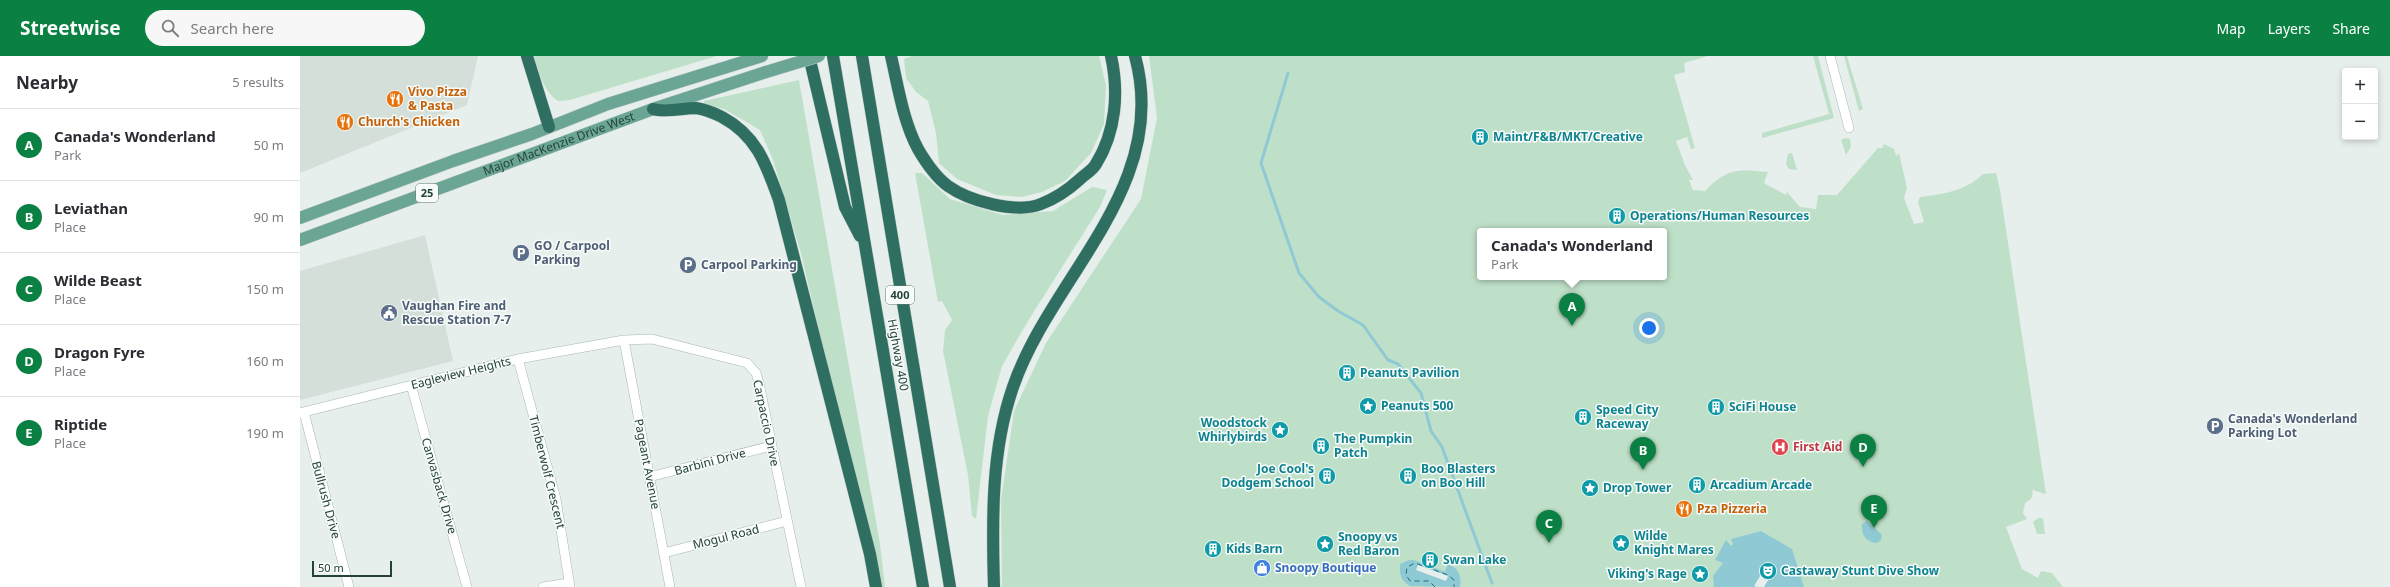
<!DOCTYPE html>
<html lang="en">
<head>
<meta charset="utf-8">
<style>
	body { margin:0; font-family:"Noto Sans",sans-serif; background:#f7f7f7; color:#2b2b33 }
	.controls { position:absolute; right:12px; top:12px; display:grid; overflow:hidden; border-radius:4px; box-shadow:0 2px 6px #0003 }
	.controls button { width:36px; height:36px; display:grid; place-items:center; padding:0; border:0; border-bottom:1px solid #e1e1e2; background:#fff; color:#2b2b33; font:20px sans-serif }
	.scale { position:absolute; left:12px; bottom:10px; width:80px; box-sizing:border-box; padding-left:4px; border:2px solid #24423a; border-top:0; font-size:11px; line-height:14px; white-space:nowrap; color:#24423a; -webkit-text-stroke:3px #f7fbf9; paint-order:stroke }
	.you { position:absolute; left:1349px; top:272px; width:14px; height:14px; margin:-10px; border:3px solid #fff; border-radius:50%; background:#1a73e8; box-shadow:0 0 0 6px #1a73e833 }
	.badge { display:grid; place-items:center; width:26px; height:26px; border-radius:50%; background:#0b8043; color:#fff; font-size:13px; font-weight:700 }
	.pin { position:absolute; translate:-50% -33px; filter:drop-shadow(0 1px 2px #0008) }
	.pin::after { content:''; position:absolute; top:21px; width:14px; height:12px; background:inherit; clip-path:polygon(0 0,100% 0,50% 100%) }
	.popup { position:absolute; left:1177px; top:172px; width:190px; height:52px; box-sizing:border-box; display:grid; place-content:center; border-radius:4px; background:#fff; filter:drop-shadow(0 1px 3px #0005); font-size:13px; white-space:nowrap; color:#7c7c81 }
	.popup b { font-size:15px; color:#2b2b33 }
	.popup::after { content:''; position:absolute; left:50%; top:100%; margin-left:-8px; border:8px solid transparent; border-top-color:#fff }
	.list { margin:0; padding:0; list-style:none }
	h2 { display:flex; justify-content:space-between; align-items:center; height:52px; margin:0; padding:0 16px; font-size:17px }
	h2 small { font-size:13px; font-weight:400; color:#7c7c81 }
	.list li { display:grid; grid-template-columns:26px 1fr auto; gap:12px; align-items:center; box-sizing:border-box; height:72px; padding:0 16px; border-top:1px solid #e1e1e2 }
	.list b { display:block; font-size:15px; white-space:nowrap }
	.list p { margin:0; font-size:13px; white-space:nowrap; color:#7c7c81 }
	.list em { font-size:13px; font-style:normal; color:#7c7c81 }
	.icon { flex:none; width:22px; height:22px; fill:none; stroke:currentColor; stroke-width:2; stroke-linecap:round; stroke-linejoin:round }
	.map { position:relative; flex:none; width:2090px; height:531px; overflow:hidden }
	header { display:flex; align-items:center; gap:24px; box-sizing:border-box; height:56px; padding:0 20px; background:#0b8043; color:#fff }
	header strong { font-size:19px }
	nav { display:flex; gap:22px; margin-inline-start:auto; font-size:14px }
	.search { width:280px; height:36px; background:#f7f7f7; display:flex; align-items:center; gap:10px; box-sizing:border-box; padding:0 14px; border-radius:22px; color:#7c7c81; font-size:15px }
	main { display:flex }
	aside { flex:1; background:#fff }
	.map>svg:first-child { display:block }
	.built { fill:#d4dfda }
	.green { fill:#bfe0c8; fill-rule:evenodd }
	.water { fill:#8ec9d4 }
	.pier { fill:#e6efeb }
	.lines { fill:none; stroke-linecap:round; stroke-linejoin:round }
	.stream { stroke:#8ec9d4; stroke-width:3 }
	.ferry { stroke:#1c6f80; stroke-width:1; stroke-dasharray:5 4; stroke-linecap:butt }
	.minor-casing { stroke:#a8b8b2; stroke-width:10 }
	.primary-casing { stroke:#c2cac8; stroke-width:13 }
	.motorway-casing { stroke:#c2cac8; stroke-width:13 }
	.minor { stroke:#fff; stroke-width:9 }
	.primary { stroke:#6aa596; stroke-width:12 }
	.motorway { stroke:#2f6f62; stroke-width:12 }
	.primary-bridge-casing { stroke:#c2cac8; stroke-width:13; stroke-linecap:butt }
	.primary-bridge { stroke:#6aa596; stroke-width:12 }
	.labels { text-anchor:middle; stroke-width:3; stroke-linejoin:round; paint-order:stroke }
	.shield { fill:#f7fbf9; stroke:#637a73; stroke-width:1 }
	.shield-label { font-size:11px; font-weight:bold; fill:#24423a }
	.food-label { font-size:12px; font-weight:bold; fill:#c56008; stroke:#f7fbf9; text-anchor:start }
	.culture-label { font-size:12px; font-weight:bold; fill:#0d838f; stroke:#f7fbf9; text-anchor:start }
	.street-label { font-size:12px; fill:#24423a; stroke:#f7fbf9 }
	.service-label { font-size:12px; font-weight:bold; fill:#4e5e75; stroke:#f7fbf9; text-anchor:start }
	.health-label { font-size:12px; font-weight:bold; fill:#be3a42; stroke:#f7fbf9; text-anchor:start }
	.shop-label { font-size:12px; font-weight:bold; fill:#366cbe; stroke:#f7fbf9; text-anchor:start }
</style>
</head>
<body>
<header>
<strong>Streetwise</strong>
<div class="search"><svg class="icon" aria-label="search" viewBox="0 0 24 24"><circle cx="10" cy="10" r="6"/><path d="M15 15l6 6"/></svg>Search here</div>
<nav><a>Map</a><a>Layers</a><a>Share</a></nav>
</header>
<main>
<aside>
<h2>Nearby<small>5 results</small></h2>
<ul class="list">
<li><span class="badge">A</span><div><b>Canada's Wonderland</b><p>Park</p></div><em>50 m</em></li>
<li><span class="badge">B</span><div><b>Leviathan</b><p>Place</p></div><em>90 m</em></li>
<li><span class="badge">C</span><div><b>Wilde Beast</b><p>Place</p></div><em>150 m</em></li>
<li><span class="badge">D</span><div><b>Dragon Fyre</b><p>Place</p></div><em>160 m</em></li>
<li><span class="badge">E</span><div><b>Riptide</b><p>Place</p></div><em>190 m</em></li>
</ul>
</aside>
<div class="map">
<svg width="2090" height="531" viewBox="0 0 2090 531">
	<rect width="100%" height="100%" fill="#e6efeb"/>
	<path class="built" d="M0,0H178L167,49L0,117Z
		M125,179L153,305L0,344V215Z"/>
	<path class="green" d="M234,0H417L270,44L258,45C243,35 239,16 234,0Z
		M612,0H799L806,29L804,68L791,97L765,125L742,136L722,141L696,139L657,123L639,107L636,77L628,45L616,36L606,22L604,3Z
		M849,0H1408L1384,7L1385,16L1374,19L1395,92L1391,93L1387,81L1376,85L1385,109L1393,124H1389L1393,134L1405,135C1427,112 1437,113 1468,116L1464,127L1486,139L1487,136L1500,151L1516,153L1518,139H1537L1578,92H1582L1584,88L1594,93L1596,100L1599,97L1607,132L1604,142L1614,168L1624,166L1618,146L1620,141C1643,138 1666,135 1683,118L1696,117L1700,134L1746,438L1732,434C1734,440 1731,444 1725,447L1723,457L1727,463L1706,471L1722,513L1738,522L1741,515L1752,517L1763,531H702L701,444L714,355L746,287L841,143L857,62ZM1180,175H1364V221H1180Z
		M1513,0H1518L1534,62L1462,82V77L1529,58Z
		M1544,0H1547L1563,53L1559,55Z
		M499,24L580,488L585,531H578L501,197L473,104L460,74L424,53L404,48V45Z
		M1545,82L1550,83L1551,91L1546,99L1541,84Z
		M1492,97L1497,114L1489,113L1486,108L1488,98Z
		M615,117H622L650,143L703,159L753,155L792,131L807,134L800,151L728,265L702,310L688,360L676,463L672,460L668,419L643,295L645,274L652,264L642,245L638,246Z
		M1738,462H1743L1745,478H1737L1733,466Z"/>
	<path class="water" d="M1567,465L1582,479L1581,484L1577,487C1566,486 1561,479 1562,468Z
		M1461,475L1492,493L1504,531H1414L1413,520L1423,507L1415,504L1426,484L1431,490L1433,488L1431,483Z
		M1109,504H1114L1148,517L1145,515L1148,508C1158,512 1162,519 1160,531L1110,530C1101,525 1099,518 1100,508Z"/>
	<path class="pier" d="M1468,507L1476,511L1464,531H1457L1454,530Z
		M1118,509L1148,520L1146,525L1116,514Z"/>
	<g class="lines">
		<path class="stream" d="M988,17L961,107L999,217L1019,241L1038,255L1063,269L1088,304L1098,308L1121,337L1131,375L1142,391L1192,527"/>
		<path class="ferry" d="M1135,531L1129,525H1110L1106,519L1107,511L1115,507L1148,519L1154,524V531"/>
		<defs>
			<path id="minor" d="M1530,0L1549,72
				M324,284L370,531
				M218,303L256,443L270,531
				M111,329L167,531
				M4,356L49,531
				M0,357L218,303L324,284L352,283L447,307L456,317L459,327L501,531
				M349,421L471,390
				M364,497L487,465
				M243,531L269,527"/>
			<g id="primary">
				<path d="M0,162L153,105L232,78L308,48L462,0"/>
				<path id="s1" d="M0,184L353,53L466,16"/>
			</g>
			<path id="motorway" d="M227,0L249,71
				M509,0L545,151L560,180
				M533,0L623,531
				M562,0L650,531
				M591,0C598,30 603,65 618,93C625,105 637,122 648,130C669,145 716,158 741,148C754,143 768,134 779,124C784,119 793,114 796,108C816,76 819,36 811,0
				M353,53C366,57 382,52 396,52C404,53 414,57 422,61C457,80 466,108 479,144L570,498L576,531
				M694,531C692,465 691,394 713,331C751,220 871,131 835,0"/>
		</defs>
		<use href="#minor" class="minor-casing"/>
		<use href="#primary" class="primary-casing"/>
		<use href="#motorway" class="motorway-casing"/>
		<use href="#minor" class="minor"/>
		<use href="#primary" class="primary"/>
		<use href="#motorway" class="motorway"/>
		<defs>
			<path id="primary-bridge" d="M466,16L519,0"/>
		</defs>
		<use href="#primary-bridge" class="primary-bridge-casing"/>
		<use href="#primary-bridge" class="primary-bridge"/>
	</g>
	<defs>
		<symbol id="restaurant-disc" viewBox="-11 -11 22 22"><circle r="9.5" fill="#e8710a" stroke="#f7fbf9"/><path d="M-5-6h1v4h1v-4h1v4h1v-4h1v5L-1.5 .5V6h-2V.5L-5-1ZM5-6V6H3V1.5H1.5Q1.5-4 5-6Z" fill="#fff"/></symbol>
		<symbol id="building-disc" viewBox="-11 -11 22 22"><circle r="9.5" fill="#0f9aa8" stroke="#f7fbf9"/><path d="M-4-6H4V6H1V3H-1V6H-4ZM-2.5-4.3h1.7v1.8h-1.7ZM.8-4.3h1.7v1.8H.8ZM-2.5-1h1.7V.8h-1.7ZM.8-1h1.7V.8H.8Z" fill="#fff"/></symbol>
		<symbol id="parking-disc" viewBox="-11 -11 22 22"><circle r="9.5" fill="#5c6f8a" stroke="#f7fbf9"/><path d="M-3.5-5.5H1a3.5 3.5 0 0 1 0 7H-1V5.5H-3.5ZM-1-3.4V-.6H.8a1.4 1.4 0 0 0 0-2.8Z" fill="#fff"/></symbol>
		<symbol id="civic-disc" viewBox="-11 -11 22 22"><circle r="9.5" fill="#5c6f8a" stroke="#f7fbf9"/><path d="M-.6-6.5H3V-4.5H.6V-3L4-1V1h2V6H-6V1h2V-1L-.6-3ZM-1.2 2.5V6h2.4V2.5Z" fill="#fff"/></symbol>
		<symbol id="sight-disc" viewBox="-11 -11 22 22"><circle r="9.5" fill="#0f9aa8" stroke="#f7fbf9"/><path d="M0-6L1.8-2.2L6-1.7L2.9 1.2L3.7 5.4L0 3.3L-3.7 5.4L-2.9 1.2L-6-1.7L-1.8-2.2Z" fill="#fff"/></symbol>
		<symbol id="hospital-disc" viewBox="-11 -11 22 22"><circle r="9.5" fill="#e0444e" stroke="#f7fbf9"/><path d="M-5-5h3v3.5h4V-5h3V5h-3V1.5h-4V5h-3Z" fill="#fff"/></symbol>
		<symbol id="shop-disc" viewBox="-11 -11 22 22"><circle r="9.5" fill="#3f7fe0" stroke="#f7fbf9"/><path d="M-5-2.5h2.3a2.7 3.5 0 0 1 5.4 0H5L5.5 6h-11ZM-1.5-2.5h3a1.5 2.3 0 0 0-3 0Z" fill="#fff"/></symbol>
		<symbol id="theatre-disc" viewBox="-11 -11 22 22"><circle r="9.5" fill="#0f9aa8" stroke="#f7fbf9"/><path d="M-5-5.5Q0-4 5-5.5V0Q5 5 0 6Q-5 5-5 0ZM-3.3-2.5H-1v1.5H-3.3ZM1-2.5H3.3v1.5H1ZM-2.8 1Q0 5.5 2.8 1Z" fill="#fff"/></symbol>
	</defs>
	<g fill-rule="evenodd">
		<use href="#restaurant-disc" x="85" y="33" width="20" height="20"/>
		<use href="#restaurant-disc" x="35" y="56" width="20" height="20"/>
		<use href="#building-disc" x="1170" y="71" width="20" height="20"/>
		<use href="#building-disc" x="1307" y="150" width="20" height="20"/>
		<use href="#parking-disc" x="211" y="187" width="20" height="20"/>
		<use href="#parking-disc" x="378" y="199" width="20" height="20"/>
		<use href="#civic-disc" x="79" y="247" width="20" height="20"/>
		<use href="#building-disc" x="1037" y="307" width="20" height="20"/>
		<use href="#sight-disc" x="1058" y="340" width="20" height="20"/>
		<use href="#building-disc" x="1406" y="341" width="20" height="20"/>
		<use href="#building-disc" x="1273" y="351" width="20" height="20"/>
		<use href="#parking-disc" x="1905" y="360" width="20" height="20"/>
		<use href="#sight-disc" x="970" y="364" width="20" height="20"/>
		<use href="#building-disc" x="1011" y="380" width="20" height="20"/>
		<use href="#hospital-disc" x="1470" y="381" width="20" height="20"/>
		<use href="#building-disc" x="1017" y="410" width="20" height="20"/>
		<use href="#building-disc" x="1098" y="410" width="20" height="20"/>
		<use href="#building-disc" x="1387" y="419" width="20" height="20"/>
		<use href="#sight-disc" x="1280" y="422" width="20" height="20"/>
		<use href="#restaurant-disc" x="1374" y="443" width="20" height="20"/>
		<use href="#sight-disc" x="1311" y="477" width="20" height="20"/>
		<use href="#sight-disc" x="1015" y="478" width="20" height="20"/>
		<use href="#building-disc" x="903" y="483" width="20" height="20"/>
		<use href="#building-disc" x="1120" y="494" width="20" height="20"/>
		<use href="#shop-disc" x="952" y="502" width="20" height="20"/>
		<use href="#theatre-disc" x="1458" y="505" width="20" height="20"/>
		<use href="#sight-disc" x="1390" y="508" width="20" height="20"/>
	</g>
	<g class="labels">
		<g class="shield">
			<rect x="116" y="128" width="22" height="18" rx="3"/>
			<rect x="586" y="230" width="28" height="18" rx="3"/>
		</g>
		<g class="shield-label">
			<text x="127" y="141">25</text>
			<text x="600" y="243">400</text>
		</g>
		<g class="food-label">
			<text x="108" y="40">Vivo Pizza<tspan x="108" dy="14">&amp; Pasta</tspan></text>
			<text x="58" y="70">Church's Chicken</text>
			<text x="1397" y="457">Pza Pizzeria</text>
		</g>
		<g class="culture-label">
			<text x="1193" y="85">Maint/F&amp;B/MKT/Creative</text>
			<text x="1330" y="164">Operations/Human Resources</text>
			<text x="1060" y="321">Peanuts Pavilion</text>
			<text x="1081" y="354">Peanuts 500</text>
			<text x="1429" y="355">SciFi House</text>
			<text x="1296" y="358">Speed City<tspan x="1296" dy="14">Raceway</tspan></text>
			<text x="967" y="371" text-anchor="end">Woodstock<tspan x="967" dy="14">Whirlybirds</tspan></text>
			<text x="1034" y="387">The Pumpkin<tspan x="1034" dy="14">Patch</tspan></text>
			<text x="1014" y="417" text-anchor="end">Joe Cool's<tspan x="1014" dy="14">Dodgem School</tspan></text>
			<text x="1121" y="417">Boo Blasters<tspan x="1121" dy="14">on Boo Hill</tspan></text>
			<text x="1410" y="433">Arcadium Arcade</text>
			<text x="1303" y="436">Drop Tower</text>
			<text x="1334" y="484">Wilde<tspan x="1334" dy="14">Knight Mares</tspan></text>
			<text x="1038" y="485">Snoopy vs<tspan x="1038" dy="14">Red Baron</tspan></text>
			<text x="926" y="497">Kids Barn</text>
			<text x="1143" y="508">Swan Lake</text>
			<text x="1481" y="519">Castaway Stunt Dive Show</text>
			<text x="1387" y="522" text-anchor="end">Viking's Rage</text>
		</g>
		<g class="street-label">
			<text dy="4" stroke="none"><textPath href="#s1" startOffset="276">Major MacKenzie Drive West</textPath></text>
			<text transform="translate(598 299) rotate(80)" y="4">Highway 400</text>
			<text transform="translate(161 317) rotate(-14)" y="4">Eagleview Heights</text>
			<text transform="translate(466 367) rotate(78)" y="4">Carpaccio Drive</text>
			<text transform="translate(410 406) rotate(-15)" y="4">Barbini Drive</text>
			<text transform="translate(347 408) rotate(79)" y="4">Pageant Avenue</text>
			<text transform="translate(247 416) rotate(76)" y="4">Timberwolf Crescent</text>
			<text transform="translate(139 430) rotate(74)" y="4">Canvasback Drive</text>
			<text transform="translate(26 444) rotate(75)" y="4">Bullrush Drive</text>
			<text transform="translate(426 481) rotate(-14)" y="4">Mogul Road</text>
		</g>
		<g class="service-label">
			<text x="234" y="194">GO / Carpool<tspan x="234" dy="14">Parking</tspan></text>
			<text x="401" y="213">Carpool Parking</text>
			<text x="102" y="254">Vaughan Fire and<tspan x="102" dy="14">Rescue Station 7-7</tspan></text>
			<text x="1928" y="367">Canada's Wonderland<tspan x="1928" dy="14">Parking Lot</tspan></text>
		</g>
		<g class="health-label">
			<text x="1493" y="395">First Aid</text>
		</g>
		<g class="shop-label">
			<text x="975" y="516">Snoopy Boutique</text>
		</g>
	</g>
</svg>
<div class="controls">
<button>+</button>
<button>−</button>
</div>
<div class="scale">50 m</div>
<div class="you"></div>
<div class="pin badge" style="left:1272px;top:270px">A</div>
<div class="popup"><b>Canada's Wonderland</b>Park</div>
<div class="pin badge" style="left:1343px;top:414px">B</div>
<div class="pin badge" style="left:1249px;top:487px">C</div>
<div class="pin badge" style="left:1563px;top:411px">D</div>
<div class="pin badge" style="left:1574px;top:472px">E</div>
</div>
</main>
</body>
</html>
